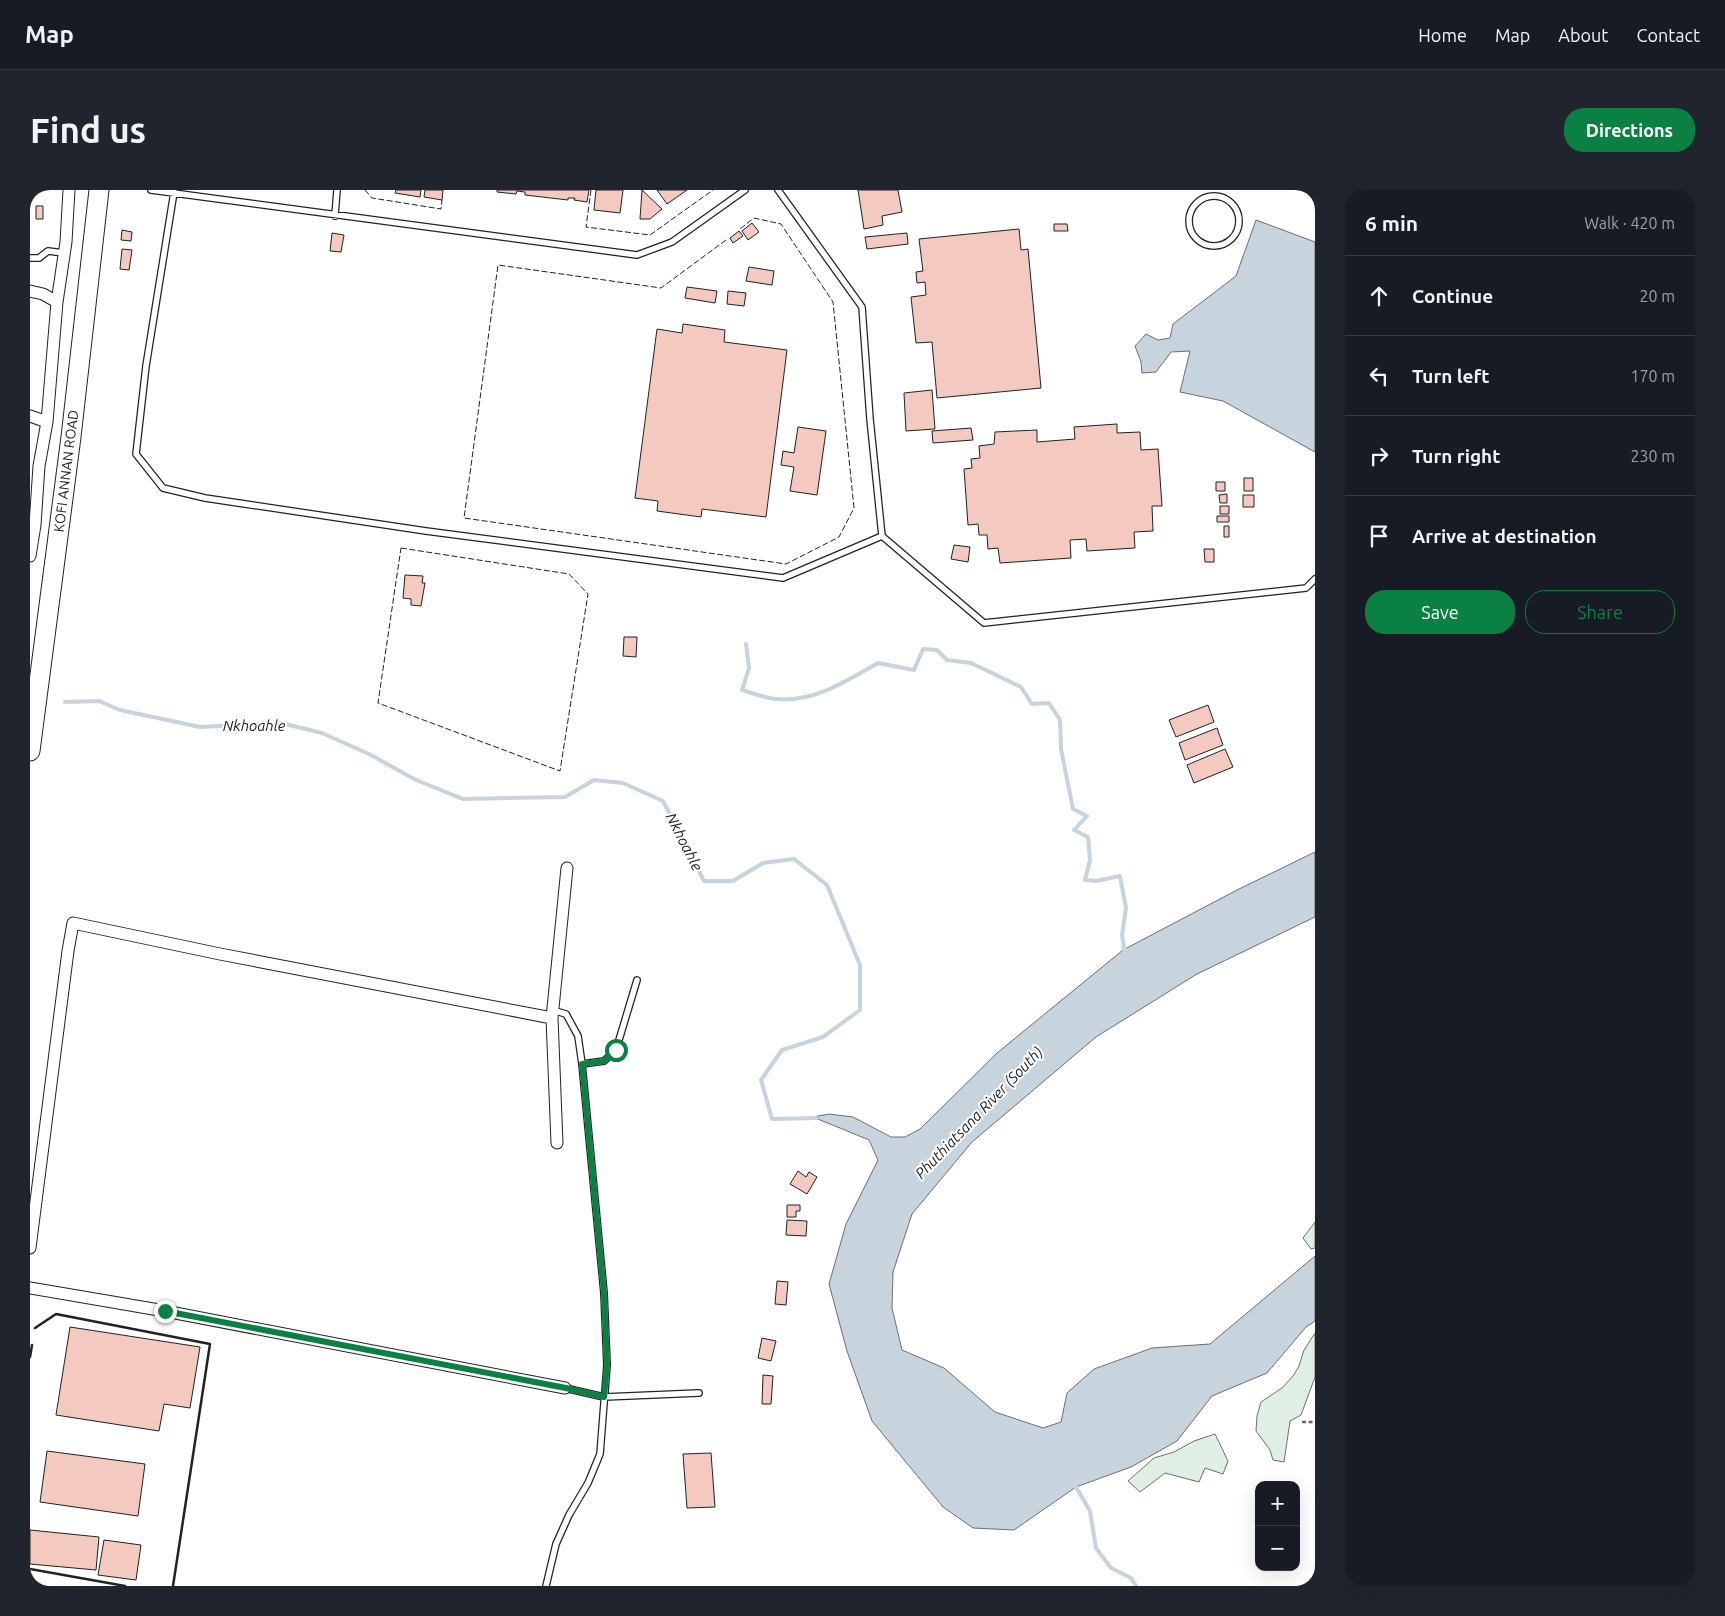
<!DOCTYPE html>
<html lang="en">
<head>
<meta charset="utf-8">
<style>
	body { margin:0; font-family:Ubuntu,sans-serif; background:#20242c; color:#f1f3f6 }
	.controls { position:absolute; right:15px; bottom:15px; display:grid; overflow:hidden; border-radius:10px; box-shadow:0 5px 20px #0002 }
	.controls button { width:45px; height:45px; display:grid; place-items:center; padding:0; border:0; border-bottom:1px solid #363941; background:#171b24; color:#f1f3f6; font:25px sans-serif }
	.stop { position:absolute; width:15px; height:15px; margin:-11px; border:4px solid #0b8043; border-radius:50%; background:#fff }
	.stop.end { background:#0b8043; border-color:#fff; box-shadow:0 1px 5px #0008 }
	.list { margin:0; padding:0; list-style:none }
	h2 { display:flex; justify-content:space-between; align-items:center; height:65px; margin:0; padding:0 20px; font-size:21px }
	h2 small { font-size:16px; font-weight:400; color:#9ea1a6 }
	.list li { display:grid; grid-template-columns:32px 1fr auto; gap:15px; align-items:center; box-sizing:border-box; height:80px; padding:0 20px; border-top:1px solid #363941 }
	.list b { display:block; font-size:19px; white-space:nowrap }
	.list em { font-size:16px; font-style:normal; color:#9ea1a6 }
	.actions { display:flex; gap:10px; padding:15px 20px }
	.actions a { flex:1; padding:11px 0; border:1px solid #0b8043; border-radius:20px; text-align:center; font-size:18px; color:#0b8043 }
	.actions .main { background:#0b8043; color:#fff }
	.icon { flex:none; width:28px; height:28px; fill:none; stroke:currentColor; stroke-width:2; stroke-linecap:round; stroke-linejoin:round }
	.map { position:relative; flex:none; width:1285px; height:1396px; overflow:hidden; border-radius:20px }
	header { display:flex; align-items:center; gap:30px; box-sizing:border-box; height:70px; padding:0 25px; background:#171b24; border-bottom:1px solid #363941 }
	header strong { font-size:24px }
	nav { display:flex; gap:28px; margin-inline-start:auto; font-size:18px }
	.intro { display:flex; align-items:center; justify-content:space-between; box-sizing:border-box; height:120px; padding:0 30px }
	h1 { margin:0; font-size:35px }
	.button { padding:12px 22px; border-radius:20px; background:#0b8043; color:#fff; font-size:18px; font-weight:700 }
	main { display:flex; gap:30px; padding:0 30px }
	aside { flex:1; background:#171b24; border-radius:20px; box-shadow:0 5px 20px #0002 }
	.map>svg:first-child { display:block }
	.green { fill:#e0efe3; stroke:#6f6f6f }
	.water { fill:#c7d3dd; stroke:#6f6f6f }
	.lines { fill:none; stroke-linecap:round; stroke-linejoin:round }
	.stream { stroke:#c7d3dd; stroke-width:4 }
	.building { fill:#f3c9c0; stroke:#222 }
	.service-casing { stroke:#222; stroke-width:8 }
	.minor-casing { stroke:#222; stroke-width:13 }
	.primary-casing { stroke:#222; stroke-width:21 }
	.path { stroke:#646464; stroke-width:2.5; stroke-dasharray:4 2.5; stroke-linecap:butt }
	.service { stroke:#fff; stroke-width:5.5 }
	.minor { stroke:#fff; stroke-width:11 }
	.primary { stroke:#fff; stroke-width:19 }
	.fence { stroke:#222; stroke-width:1; stroke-dasharray:6 2.5; stroke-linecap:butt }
	.wall { stroke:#222; stroke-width:2.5 }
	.route { stroke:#0b8043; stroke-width:6 }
	.labels { text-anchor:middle; stroke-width:4; stroke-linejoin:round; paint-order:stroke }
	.street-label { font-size:14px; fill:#222; stroke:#fff }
	.water-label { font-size:15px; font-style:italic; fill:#222; stroke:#fff }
</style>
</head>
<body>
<header>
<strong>Map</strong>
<nav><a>Home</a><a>Map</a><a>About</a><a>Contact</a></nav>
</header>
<div class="intro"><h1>Find us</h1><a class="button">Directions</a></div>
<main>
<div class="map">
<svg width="1285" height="1396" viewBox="0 0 1285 1396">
	<rect width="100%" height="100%" fill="#fff"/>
	<path class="green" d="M1285,1032V1058L1281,1059L1273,1048Z
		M1285,1143V1187L1271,1225L1260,1231L1254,1272L1243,1270L1240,1260L1226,1241L1227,1226L1231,1212L1252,1198L1263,1186L1269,1176L1274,1160Z
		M1185,1244L1198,1271L1193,1284L1175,1278L1169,1292L1135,1283L1110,1302L1098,1291L1124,1268L1144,1262L1164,1251Z"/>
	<path class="water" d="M1226,30L1285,52V262L1193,211L1150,202L1160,161L1141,162L1126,182L1112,183L1111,172L1105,156L1116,144L1128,150L1140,148L1143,134L1206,86Z
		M1285,662V727L1167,784L1066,847L942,952L882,1024L863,1082L862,1118L872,1160L914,1178L965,1222L1013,1238L1031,1232L1037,1203L1064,1179L1122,1158L1180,1154L1285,1066V1131L1276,1137L1237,1183L1182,1206L1147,1251L1101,1277L1046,1297L984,1340L943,1338L913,1317L842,1231L817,1161L799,1094L816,1034L848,970L839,950L783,927L799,924L823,927L861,947H875L890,939L967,863L1093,760L1207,700Z"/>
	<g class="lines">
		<path class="stream" d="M716,454L719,478L712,500C723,503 735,508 746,509C784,513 816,491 848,473L884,480L893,459L907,460L917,470L941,473L991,497L1002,514L1019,513L1030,530L1031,559L1043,619L1057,626L1044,640L1058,647L1060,670L1055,690L1066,691L1090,686L1096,718L1092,745L1095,764
			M35,512L69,511L90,520L170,537L251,533L292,543L339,564L386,590L433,609L535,607L564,590L593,593L633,611L674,691H703L733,673L764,669L797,695L830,775V820L793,847L752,860L731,890L742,929L786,928
			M1046,1294V1297L1060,1321L1066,1358L1081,1378L1101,1388L1106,1396"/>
	</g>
	<path class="building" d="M366,0H391L390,7L365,3Z
		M395,0H413L412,10L394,7Z
		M467,0H559L557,12L544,10L545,8H538V10L495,5V2L487,1L486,4L467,2Z
		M566,0H593L590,23L564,20Z
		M612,0L632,19L620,29H610Z
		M627,0H657L637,14Z
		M828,0H868L872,22L852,26L853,35L834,39Z
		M6,16H13V29H6Z
		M722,33L729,42L718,50L712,41Z
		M1024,34H1037L1038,41H1024Z
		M989,39L991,60L998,59L1011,198L907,208L902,152L886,153L881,107L896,105L895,92L887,93L886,82L893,81L889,49Z
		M92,40L102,42L101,51L91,50Z
		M709,41L713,46L703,53L700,48Z
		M302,43L314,45L311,62L300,61Z
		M877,43L878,54L837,59L835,47Z
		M92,59L102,60L99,80L90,79Z
		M719,77L744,81L742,95L716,91Z
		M657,97L687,101L685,113L655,108Z
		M698,101L716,103L714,116L697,114Z
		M653,134L695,140L694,152L757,160L736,327L672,319L671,327L627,321L628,311L605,308L627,139L652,143Z
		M902,200L905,239L876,241L874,203Z
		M1087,234V243L1110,242L1111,260L1128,259L1132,316H1122L1123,341L1104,342L1105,358L1057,361L1056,349L1040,350L1041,368L970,373L968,358L958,359L957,345H949L948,334L938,335L934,279L942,278L941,269L950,268L949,256L964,254L965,242L1007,240V252L1045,249L1044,237Z
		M768,237L796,241L787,305L760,301L764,277L751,275L753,261L764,263Z
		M941,238L943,250L903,253L902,241Z
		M1214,288H1223V301H1214Z
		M1186,292H1195V301H1186Z
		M1197,304V313H1190L1189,305Z
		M1213,305H1224V317H1213Z
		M1190,316H1199V324H1190Z
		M1187,326H1199V332H1187Z
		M1194,336H1199V347H1194Z
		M924,355L940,357L938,372L921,369Z
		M1174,359H1184V372H1175Z
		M375,385L393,386L392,393H395L391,416L381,415V409L373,408Z
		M594,447H607L606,467L593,466Z
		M1178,515L1184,532L1146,547L1139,530Z
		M1187,538L1193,555L1155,570L1149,553Z
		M1195,559L1203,577L1164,593L1157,575Z
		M768,981L776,987L779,982L787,987L777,1004L760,994Z
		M757,1015H770V1021H766V1027H757Z
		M757,1030L777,1031L776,1046L756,1045Z
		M747,1091L758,1092L756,1115L745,1114Z
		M40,1137L170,1157L160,1218L134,1214L129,1241L26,1225Z
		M732,1148L746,1151L741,1171L728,1168Z
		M733,1185L743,1186L741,1214H732Z
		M17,1261L115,1274L108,1326L10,1312Z
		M681,1263L685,1317L657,1318L653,1264Z
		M0,1340L69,1347L66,1380L0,1374Z
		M74,1350L111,1355L106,1390L68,1385Z"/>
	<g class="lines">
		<defs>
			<path id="service" d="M121,0L607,65L642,52L715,0
				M748,0L832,117L840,229L852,346
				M144,2L116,176L106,264L133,298L175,308L396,341L753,388L852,346L954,433L1276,398L1285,389
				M1159 31a25 25 0 1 1 50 0a25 25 0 1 1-50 0Z
				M305,26L307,0
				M0,68H9L18,61L34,63
				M552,874L574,871L586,860L607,790
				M535,1198L574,1207L669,1203
				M516,1396L526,1354L539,1325L558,1293L570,1264L577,1175L574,1103L552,874L548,846L536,824L522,820"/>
			<path id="minor" d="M0,101L13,104L27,112L17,232L9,276L5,335L0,366
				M27,112L36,52L39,0
				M0,226L17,232
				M527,953L522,828L537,678
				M0,1058L38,761L43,733L190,764L522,828
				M0,1098L135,1121L535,1198"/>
			<path id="primary" d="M0,561L41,247L69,0"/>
		</defs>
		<use href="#service" class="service-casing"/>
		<use href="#minor" class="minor-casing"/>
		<use href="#primary" class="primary-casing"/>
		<path class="path" d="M1272,1232H1285"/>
		<use href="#service" class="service"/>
		<use href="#minor" class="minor"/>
		<use href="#primary" class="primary"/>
		<path class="fence" d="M335,0L342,8L411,19L412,10
			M561,0L556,37L620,45L683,0
			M696,50L631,98L468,75L434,328L756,374L809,347L824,318L803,112L751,34L724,28L710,39
			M371,358L539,384L558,404L530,581L348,513Z"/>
		<path class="wall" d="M5,1138L26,1124L180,1154L143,1396
			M0,1167L2,1155
			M0,1379L95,1396"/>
	</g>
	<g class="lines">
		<path class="route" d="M135,1121L536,1198L574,1207L577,1175L574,1103L552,874L574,871L586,860"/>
	</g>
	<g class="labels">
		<g class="street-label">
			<text transform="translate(36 281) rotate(-83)" y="5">KOFI ANNAN ROAD</text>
		</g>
		<g class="water-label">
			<text x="224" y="541">Nkhoahle</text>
			<text transform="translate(654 652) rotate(63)" y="5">Nkhoahle</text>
			<text transform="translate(949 923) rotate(-46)" y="5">Phuthiatsana River (South)</text>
		</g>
	</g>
</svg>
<div class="controls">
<button>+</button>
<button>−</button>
</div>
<div class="stop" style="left:586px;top:860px"></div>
<div class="stop end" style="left:135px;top:1121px"></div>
</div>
<aside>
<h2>6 min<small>Walk · 420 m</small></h2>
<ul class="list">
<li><svg class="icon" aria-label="ahead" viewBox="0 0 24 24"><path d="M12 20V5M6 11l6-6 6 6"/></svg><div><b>Continue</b></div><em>20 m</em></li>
<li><svg class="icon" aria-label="left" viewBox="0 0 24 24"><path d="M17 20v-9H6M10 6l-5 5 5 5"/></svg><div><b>Turn left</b></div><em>170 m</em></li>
<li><svg class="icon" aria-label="right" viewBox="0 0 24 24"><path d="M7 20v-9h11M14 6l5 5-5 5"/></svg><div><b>Turn right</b></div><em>230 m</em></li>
<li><svg class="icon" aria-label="arrive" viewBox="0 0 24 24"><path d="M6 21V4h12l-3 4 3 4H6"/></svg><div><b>Arrive at destination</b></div></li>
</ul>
<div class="actions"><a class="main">Save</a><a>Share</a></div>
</aside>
</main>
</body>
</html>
